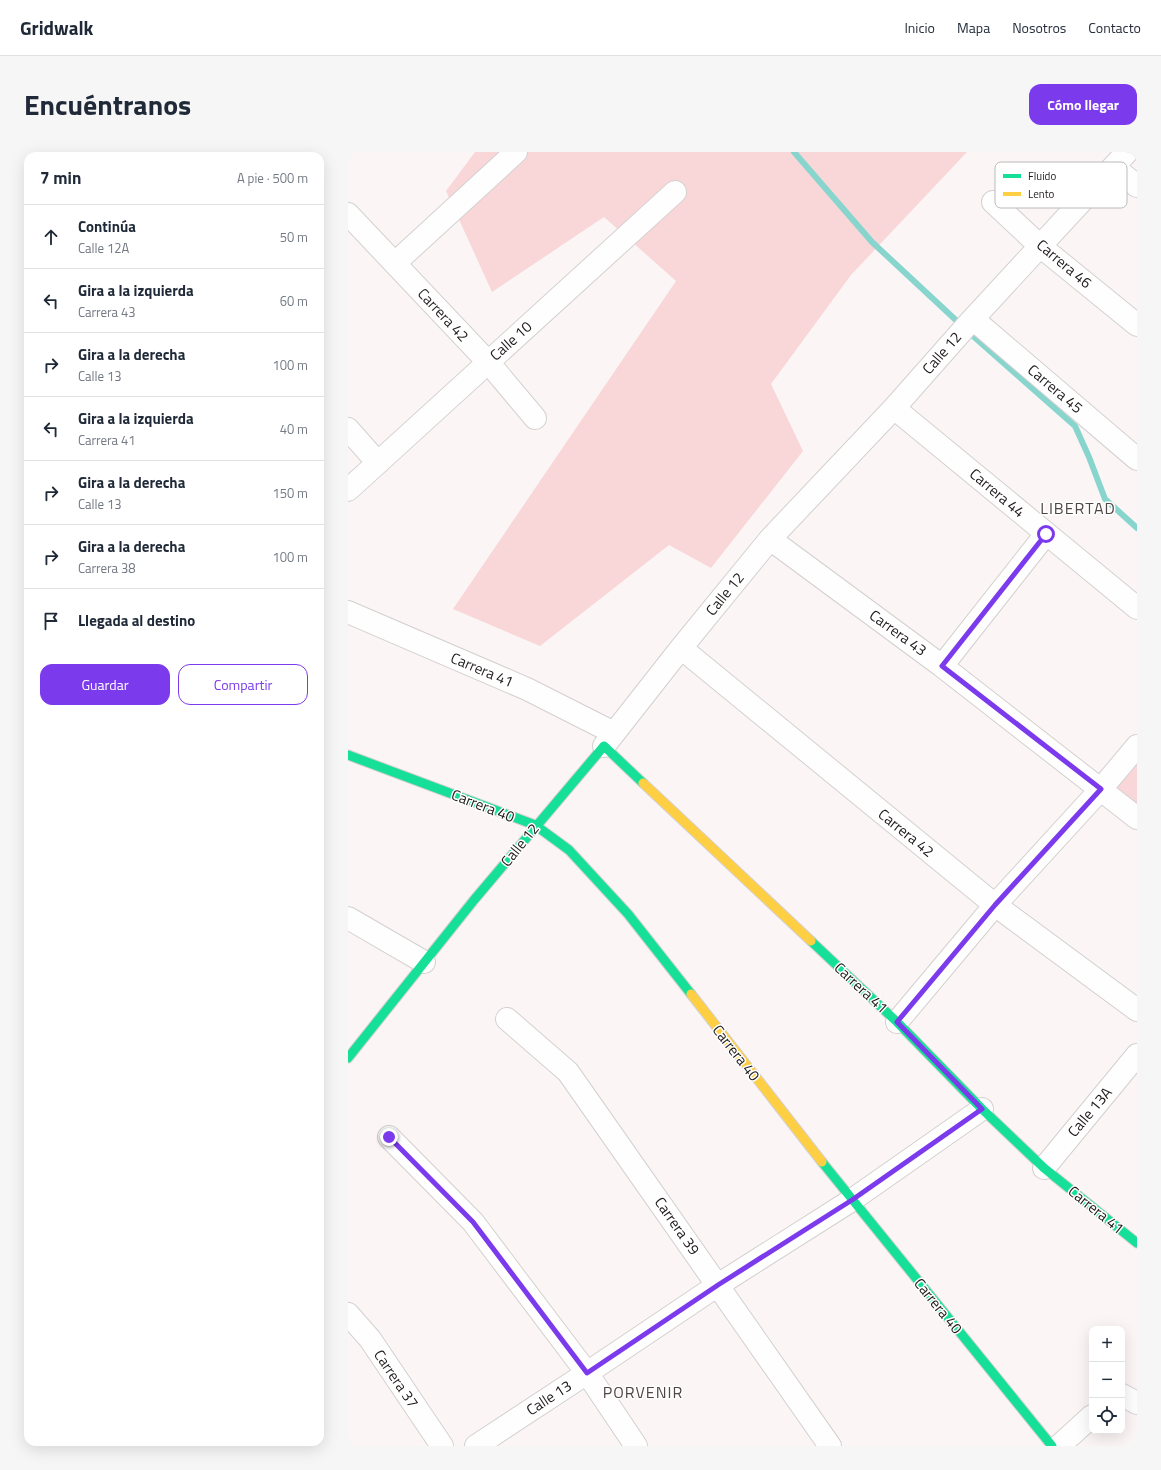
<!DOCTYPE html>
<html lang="es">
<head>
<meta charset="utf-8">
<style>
	body { margin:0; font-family:"Titillium Web",sans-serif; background:#f6f6f7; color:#1f2937 }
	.controls { position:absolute; right:12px; bottom:12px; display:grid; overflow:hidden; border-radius:8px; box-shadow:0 4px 16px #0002 }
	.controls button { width:36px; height:36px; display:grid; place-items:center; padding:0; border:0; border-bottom:1px solid #e0e1e3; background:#fff; color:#1f2937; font:20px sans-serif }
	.stop { position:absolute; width:12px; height:12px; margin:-9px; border:3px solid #7c3aed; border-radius:50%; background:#fff }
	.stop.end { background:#7c3aed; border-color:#fff; box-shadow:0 1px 4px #0008 }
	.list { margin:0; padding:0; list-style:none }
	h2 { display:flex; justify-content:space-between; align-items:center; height:52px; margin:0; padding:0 16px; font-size:17px }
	h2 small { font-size:13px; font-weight:400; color:#747a83 }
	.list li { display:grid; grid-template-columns:26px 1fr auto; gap:12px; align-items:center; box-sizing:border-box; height:64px; padding:0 16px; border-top:1px solid #e0e1e3 }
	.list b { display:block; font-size:15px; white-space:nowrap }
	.list p { margin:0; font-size:13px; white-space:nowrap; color:#747a83 }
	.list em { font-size:13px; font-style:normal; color:#747a83 }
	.actions { display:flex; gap:8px; padding:12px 16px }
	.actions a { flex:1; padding:9px 0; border:1px solid #7c3aed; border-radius:12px; text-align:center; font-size:14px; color:#7c3aed }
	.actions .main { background:#7c3aed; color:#fff }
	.icon { flex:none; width:22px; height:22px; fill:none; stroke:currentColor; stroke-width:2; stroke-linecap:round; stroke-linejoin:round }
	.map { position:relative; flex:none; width:789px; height:1294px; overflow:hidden; border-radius:12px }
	header { display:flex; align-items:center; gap:24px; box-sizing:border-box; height:56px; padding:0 20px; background:#fff; border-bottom:1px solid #e0e1e3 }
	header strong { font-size:19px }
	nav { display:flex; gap:22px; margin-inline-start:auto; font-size:14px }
	.intro { display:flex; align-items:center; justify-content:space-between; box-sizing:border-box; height:96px; padding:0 24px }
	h1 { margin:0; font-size:28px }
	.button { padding:10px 18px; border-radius:12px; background:#7c3aed; color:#fff; font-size:14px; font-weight:700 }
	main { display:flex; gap:24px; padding:0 24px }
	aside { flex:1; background:#fff; border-radius:12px; box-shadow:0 4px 16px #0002 }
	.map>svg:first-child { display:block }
	.green { fill:#f9d7d8 }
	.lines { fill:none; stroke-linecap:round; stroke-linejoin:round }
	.stream { stroke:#87d5cd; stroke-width:6 }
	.street-casing { stroke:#d5d0d0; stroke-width:24 }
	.fast-casing { stroke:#d5d0d0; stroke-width:11 }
	.slow-casing { stroke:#d5d0d0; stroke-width:11 }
	.street { stroke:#fefefe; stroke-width:22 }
	.fast { stroke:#16e098; stroke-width:9 }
	.slow { stroke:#ffcf43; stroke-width:9 }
	.route { stroke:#7c3aed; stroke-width:5 }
	.labels { text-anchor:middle; stroke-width:3; stroke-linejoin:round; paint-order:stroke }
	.street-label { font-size:15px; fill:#1f1a1a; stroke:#fff }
	.neighbourhood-label { font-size:16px; letter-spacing:1px; fill:#514646; stroke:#fff }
	.key { fill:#fff; stroke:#bcbaba; stroke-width:1 }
	.key-label { font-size:11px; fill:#1f1a1a }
</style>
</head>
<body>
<header>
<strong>Gridwalk</strong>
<nav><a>Inicio</a><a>Mapa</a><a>Nosotros</a><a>Contacto</a></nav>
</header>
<div class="intro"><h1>Encuéntranos</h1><a class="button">Cómo llegar</a></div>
<main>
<aside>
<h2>7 min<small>A pie · 500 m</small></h2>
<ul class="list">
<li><svg class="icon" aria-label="ahead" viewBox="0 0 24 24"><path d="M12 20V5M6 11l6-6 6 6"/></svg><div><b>Continúa</b><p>Calle 12A</p></div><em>50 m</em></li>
<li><svg class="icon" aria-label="left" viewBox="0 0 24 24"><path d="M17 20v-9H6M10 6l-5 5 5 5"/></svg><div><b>Gira a la izquierda</b><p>Carrera 43</p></div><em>60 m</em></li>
<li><svg class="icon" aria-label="right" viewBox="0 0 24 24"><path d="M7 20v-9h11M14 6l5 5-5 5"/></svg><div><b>Gira a la derecha</b><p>Calle 13</p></div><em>100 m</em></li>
<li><svg class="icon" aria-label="left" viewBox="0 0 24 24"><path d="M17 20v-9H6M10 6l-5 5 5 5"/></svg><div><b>Gira a la izquierda</b><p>Carrera 41</p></div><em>40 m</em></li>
<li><svg class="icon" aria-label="right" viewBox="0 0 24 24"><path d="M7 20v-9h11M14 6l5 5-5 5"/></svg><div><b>Gira a la derecha</b><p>Calle 13</p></div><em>150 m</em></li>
<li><svg class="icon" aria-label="right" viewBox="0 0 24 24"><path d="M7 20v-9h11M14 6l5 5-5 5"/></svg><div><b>Gira a la derecha</b><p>Carrera 38</p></div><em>100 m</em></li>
<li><svg class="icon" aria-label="arrive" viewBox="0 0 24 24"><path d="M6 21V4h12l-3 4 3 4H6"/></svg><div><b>Llegada al destino</b></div></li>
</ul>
<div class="actions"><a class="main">Guardar</a><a>Compartir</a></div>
</aside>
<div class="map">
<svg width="789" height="1294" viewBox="0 0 789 1294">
	<rect width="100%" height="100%" fill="#fbf5f5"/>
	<path class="green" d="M127,0H619L503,123L423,232L455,299L363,416L321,393L192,494L105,457L328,129L256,65L144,140L98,39Z
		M789,594V666L753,637Z"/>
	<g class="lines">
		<path class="stream" d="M446,0L524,90L625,184L727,274L741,305L757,347L789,376"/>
		<defs>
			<path id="street" d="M766,15L789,34
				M645,50L692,94L789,173
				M0,62L140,210L187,266
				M47,111L168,0
				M625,167L789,307
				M546,256L789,456
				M0,277L30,311
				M0,338L327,40
				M422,387L594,514L789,666
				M0,460L179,537L266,581
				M333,496L647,753L789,858
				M594,514L698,382
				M256,594L333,496L422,387L546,256L622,170L779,0
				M0,766L76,810
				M159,867L220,920L482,1294
				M549,870L647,753L753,637L789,594
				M41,985L125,1070L239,1221L288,1294
				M696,1016L789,903
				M0,1162L22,1187L94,1294
				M774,1243L789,1251
				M128,1294L239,1221L370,1133L504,1048L634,957
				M711,1294L744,1264"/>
			<path id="fast" d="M0,603L187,673L221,698L280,762L343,842
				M463,789L549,870L634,957L696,1016L789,1091
				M0,906L126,748L256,594L295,631
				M474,1010L704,1294"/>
			<path id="slow" d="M295,631L463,789
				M343,842L474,1010"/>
		</defs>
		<use href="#street" class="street-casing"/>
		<use href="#fast" class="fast-casing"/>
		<use href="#slow" class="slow-casing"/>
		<use href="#street" class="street"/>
		<use href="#fast" class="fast"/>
		<use href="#slow" class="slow"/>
	</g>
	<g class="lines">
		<path class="route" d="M41,985L125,1070L239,1221L370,1133L504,1048L634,957L549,870L647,753L753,637L594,514L698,382"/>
	</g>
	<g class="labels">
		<g class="street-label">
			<text transform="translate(716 112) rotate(40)" y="5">Carrera 46</text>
			<text transform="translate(95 163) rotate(47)" y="5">Carrera 42</text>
			<text transform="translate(163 189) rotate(-42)" y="5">Calle 10</text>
			<text transform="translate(594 201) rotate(-49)" y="5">Calle 12</text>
			<text transform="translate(707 237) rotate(40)" y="5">Carrera 45</text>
			<text transform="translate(649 341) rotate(40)" y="5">Carrera 44</text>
			<text transform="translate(377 442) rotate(-51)" y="5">Calle 12</text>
			<text transform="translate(550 481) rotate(36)" y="5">Carrera 43</text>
			<text transform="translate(134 518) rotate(23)" y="5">Carrera 41</text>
			<text transform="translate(135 654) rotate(21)" y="5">Carrera 40</text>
			<text transform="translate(558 681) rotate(39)" y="5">Carrera 42</text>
			<text transform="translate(172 693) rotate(-51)" y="5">Calle 12</text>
			<text transform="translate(513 836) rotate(43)" y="5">Carrera 41</text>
			<text transform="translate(388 901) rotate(52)" y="5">Carrera 40</text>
			<text transform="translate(742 960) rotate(-50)" y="5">Calle 13A</text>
			<text transform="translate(748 1058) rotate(39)" y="5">Carrera 41</text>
			<text transform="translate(329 1074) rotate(55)" y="5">Carrera 39</text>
			<text transform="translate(590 1154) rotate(51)" y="5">Carrera 40</text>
			<text transform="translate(48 1227) rotate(56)" y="5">Carrera 37</text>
			<text transform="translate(201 1246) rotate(-33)" y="5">Calle 13</text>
		</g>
		<g class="neighbourhood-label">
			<text x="730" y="362">LIBERTAD</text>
			<text x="295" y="1246">PORVENIR</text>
		</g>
	</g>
	<rect x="647" y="10" width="132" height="46" rx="6" class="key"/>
	<rect x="655" y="22" width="18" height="4" fill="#16e098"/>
	<rect x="655" y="40" width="18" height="4" fill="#ffcf43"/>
	<g class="key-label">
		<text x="680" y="28">Fluido</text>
		<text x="680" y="46">Lento</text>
	</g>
</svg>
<div class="controls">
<button>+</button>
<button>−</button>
<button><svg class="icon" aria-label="locate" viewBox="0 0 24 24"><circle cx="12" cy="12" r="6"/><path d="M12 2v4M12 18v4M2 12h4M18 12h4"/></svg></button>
</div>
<div class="stop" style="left:698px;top:382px"></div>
<div class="stop end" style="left:41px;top:985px"></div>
</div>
</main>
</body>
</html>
